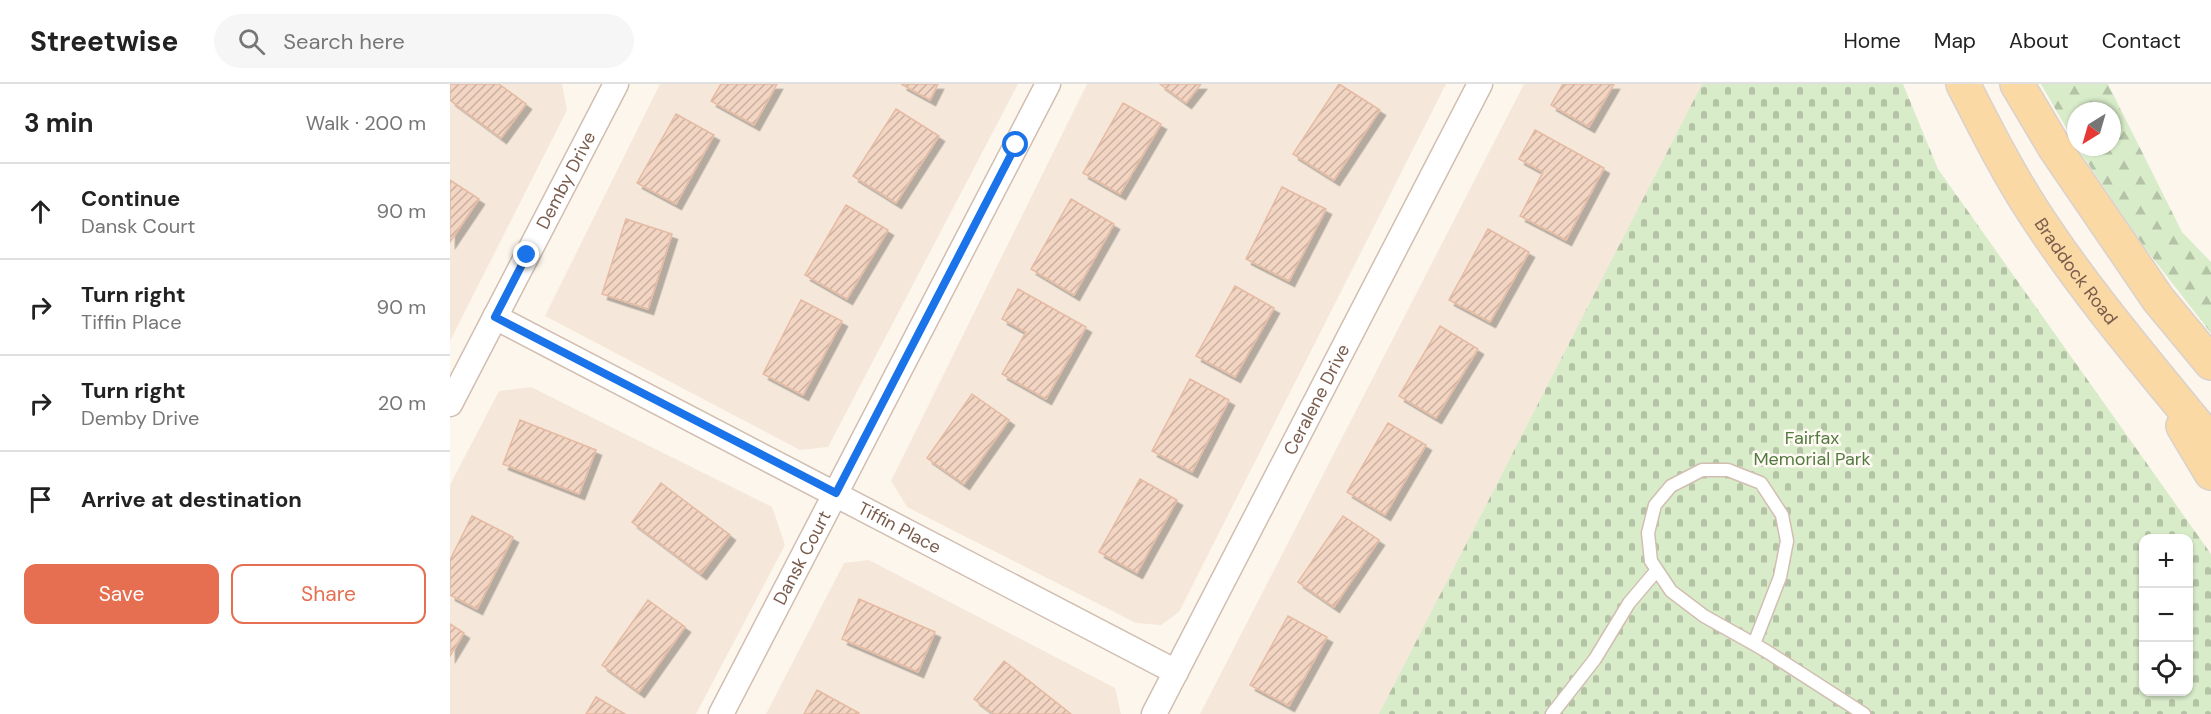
<!DOCTYPE html>
<html lang="en">
<head>
<meta charset="utf-8">
<style>
	body { margin:0; font-family:"DM Sans",sans-serif; background:#f6f6f6; color:#222 }
	.controls { position:absolute; right:18px; bottom:18px; display:grid; overflow:hidden; border-radius:12px; box-shadow:0 2px 4px #0004 }
	.controls button { width:54px; height:54px; display:grid; place-items:center; padding:0; border:0; border-bottom:2px solid #e0e0e0; background:#fff; color:#222; font:30px sans-serif }
	.compass { position:absolute; left:1617px; top:18px; width:54px; height:54px; border-radius:50%; background:#fff; box-shadow:0 2px 4px #0004; rotate:217deg }
	.stop { position:absolute; width:18px; height:18px; margin:-14px; border:4px solid #1a73e8; border-radius:50%; background:#fff }
	.stop.end { background:#1a73e8; border-color:#fff; box-shadow:0 2px 6px #0008 }
	.list { margin:0; padding:0; list-style:none }
	h2 { display:flex; justify-content:space-between; align-items:center; height:78px; margin:0; padding:0 24px; font-size:26px }
	h2 small { font-size:20px; font-weight:400; color:#767676 }
	.list li { display:grid; grid-template-columns:39px 1fr auto; gap:18px; align-items:center; box-sizing:border-box; height:96px; padding:0 24px; border-top:2px solid #e0e0e0 }
	.list b { display:block; font-size:22px; white-space:nowrap }
	.list p { margin:0; font-size:20px; white-space:nowrap; color:#767676 }
	.list em { font-size:20px; font-style:normal; color:#767676 }
	.actions { display:flex; gap:12px; padding:18px 24px }
	.actions a { flex:1; padding:14px 0; border:2px solid #e76f51; border-radius:12px; text-align:center; font-size:21px; color:#e76f51 }
	.actions .main { background:#e76f51; color:#fff }
	.icon { flex:none; width:33px; height:33px; fill:none; stroke:currentColor; stroke-width:2; stroke-linecap:round; stroke-linejoin:round }
	.map { position:relative; flex:none; width:1761px; height:630px; overflow:hidden }
	header { display:flex; align-items:center; gap:36px; box-sizing:border-box; height:84px; padding:0 30px; background:#fff; border-bottom:2px solid #e0e0e0 }
	header strong { font-size:28px }
	nav { display:flex; gap:33px; margin-inline-start:auto; font-size:21px }
	.search { width:420px; height:54px; background:#f6f6f6; display:flex; align-items:center; gap:15px; box-sizing:border-box; padding:0 21px; border-radius:33px; color:#767676; font-size:22px }
	main { display:flex }
	aside { flex:1; background:#fff }
	.map>svg:first-child { display:block }
	.residential { fill:#f5e8da }
	.forest { fill:url(#forest-firs) }
	.cemetery { fill:url(#cemetery-stones); fill-rule:evenodd }
	.building { fill:url(#building-hatch); stroke:#e6bba3; stroke-width:1.5; filter:url(#shadow) }
	.lines { fill:none; stroke-linecap:round; stroke-linejoin:round }
	.lane-casing { stroke:#d1beb0; stroke-width:15 }
	.street-casing { stroke:#d1beb0; stroke-width:27 }
	.primary-casing { stroke:#dad1cd; stroke-width:36 }
	.lane { stroke:#fff; stroke-width:12 }
	.street { stroke:#fff; stroke-width:24 }
	.primary { stroke:#fbd9a5; stroke-width:33 }
	.route { stroke:#1a73e8; stroke-width:8 }
	.labels { text-anchor:middle; stroke-width:5; stroke-linejoin:round; paint-order:stroke }
	.street-label { font-size:18px; fill:#7a5c4d; stroke:#fffaf3 }
	.park-label { font-size:18px; fill:#537a41; stroke:#fffaf3 }
</style>
</head>
<body>
<header>
<strong>Streetwise</strong>
<div class="search"><svg class="icon" aria-label="search" viewBox="0 0 24 24"><circle cx="10" cy="10" r="6"/><path d="M15 15l6 6"/></svg>Search here</div>
<nav><a>Home</a><a>Map</a><a>About</a><a>Contact</a></nav>
</header>
<main>
<aside>
<h2>3 min<small>Walk · 200 m</small></h2>
<ul class="list">
<li><svg class="icon" aria-label="ahead" viewBox="0 0 24 24"><path d="M12 20V5M6 11l6-6 6 6"/></svg><div><b>Continue</b><p>Dansk Court</p></div><em>90 m</em></li>
<li><svg class="icon" aria-label="right" viewBox="0 0 24 24"><path d="M7 20v-9h11M14 6l5 5-5 5"/></svg><div><b>Turn right</b><p>Tiffin Place</p></div><em>90 m</em></li>
<li><svg class="icon" aria-label="right" viewBox="0 0 24 24"><path d="M7 20v-9h11M14 6l5 5-5 5"/></svg><div><b>Turn right</b><p>Demby Drive</p></div><em>20 m</em></li>
<li><svg class="icon" aria-label="arrive" viewBox="0 0 24 24"><path d="M6 21V4h12l-3 4 3 4H6"/></svg><div><b>Arrive at destination</b></div></li>
</ul>
<div class="actions"><a class="main">Save</a><a>Share</a></div>
</aside>
<div class="map">
<svg width="1761" height="630" viewBox="0 0 1761 630">
	<defs>
		<pattern id="forest-firs" width="22" height="20" patternUnits="userSpaceOnUse" patternTransform="scale(1.5)"><rect width="22" height="20" fill="#d8ecc9"/><path d="M5 1l3.5 6h-7zM16 11l3.5 6h-7z" fill="#b4c2a5"/></pattern>
		<pattern id="cemetery-stones" width="16" height="16" patternUnits="userSpaceOnUse" patternTransform="scale(1.5)"><rect width="16" height="16" fill="#d8ecc9"/><path d="M2 7V4a2 2 0 0 1 4 0v3zM10 15v-3a2 2 0 0 1 4 0v3z" fill="#b4c2a5"/></pattern>
		<pattern id="building-hatch" width="6" height="6" patternUnits="userSpaceOnUse" patternTransform="scale(1.5)"><rect width="6" height="6" fill="#f3d5c3"/><path d="M-1 1l2-2M0 6l6-6M5 7l2-2" fill="none" stroke="#cab0a1"/></pattern>
		<filter id="shadow"><feDropShadow dx="5.5" dy="5.5" stdDeviation="0" flood-color="#0004"/></filter>
	</defs>
	<rect width="100%" height="100%" fill="#fdf6ec"/>
	<path class="residential" d="M0,0H112L117,26L0,257Z
		M210,0H568L378,363L350,366L95,232Z
		M637,0H996L729,528L711,541L686,539L457,423L441,397Z
		M1074,0H1255L930,630H750Z
		M81,303L322,423L335,461L246,630H0V401L49,307Z
		M419,476L665,604L671,630H316L394,479Z"/>
	<path class="forest" d="M1591,0H1658L1732,148L1761,178V249L1691,159L1627,63H1662V27H1626V61Z"/>
	<path class="cemetery" d="M1252,0H1453L1488,85L1761,470V630H929ZM1694,454H1738V608H1694Z"/>
	<path class="building" d="M0,0H49L76,20L51,54L0,16Z
		M271,0H327L304,41L261,17Z
		M451,0H488L480,16Z
		M710,0H751L736,19Z
		M889,0L930,26L884,96L843,70Z
		M1113,0H1164L1139,43L1101,21Z
		M673,19L711,40L670,110L633,89Z
		M446,25L489,52L446,119L403,92Z
		M226,30L264,51L226,120L187,99Z
		M1085,46L1154,84L1116,156L1070,132L1093,88L1069,75Z
		M0,96L29,115L0,158Z
		M832,103L876,125L839,197L796,175Z
		M621,115L664,140L624,211L581,185Z
		M396,121L438,146L397,215L355,191Z
		M176,135L222,150L198,225L152,210Z
		M1038,145L1079,168L1040,238L999,216Z
		M785,202L824,224L785,293L746,272Z
		M568,205L636,243L596,315L552,290L576,248L552,235Z
		M351,216L392,237L353,311L313,290Z
		M990,242L1028,265L986,334L949,312Z
		M740,295L779,316L742,388L702,367Z
		M522,310L559,336L514,400L477,374Z
		M70,336L146,366L129,410L53,380Z
		M938,339L976,361L935,431L897,408Z
		M690,395L727,416L687,489L649,468Z
		M211,399L280,451L251,490L182,438Z
		M22,432L63,453L27,525L0,511V476Z
		M893,432L929,456L884,523L848,498Z
		M409,515L485,548L468,588L392,555Z
		M198,516L235,543L189,608L152,581Z
		M838,532L877,553L839,622L800,601Z
		M0,540L14,549L0,572Z
		M554,577L621,630H544L524,615Z
		M367,606L409,629L408,630H354Z
		M146,613L175,630H136Z"/>
	<g class="lines">
		<defs>
			<path id="lane" d="M1304,560L1330,493L1337,457L1332,431L1311,399L1278,386H1252L1221,402L1205,421L1198,449L1201,477L1221,507L1254,532L1304,560L1316,567L1414,630
				M1102,630L1145,575L1179,519L1207,486"/>
			<g id="street">
				<path id="s1" d="M45,233L726,588"/>
				<path id="s2" d="M0,320L166,0"/>
				<path id="s3" d="M271,630L598,0"/>
				<path id="s4" d="M704,630L1030,0"/>
			</g>
			<g id="primary">
				<path id="s5" d="M1513,0C1535,43 1557,87 1583,127C1636,209 1700,283 1761,358"/>
				<path d="M1567,0L1605,64L1708,215L1761,279"/>
				<path d="M1733,342L1761,389"/>
			</g>
		</defs>
		<use href="#lane" class="lane-casing"/>
		<use href="#street" class="street-casing"/>
		<use href="#primary" class="primary-casing"/>
		<use href="#lane" class="lane"/>
		<use href="#street" class="street"/>
		<use href="#primary" class="primary"/>
	</g>
	<g class="lines">
		<path class="route" d="M77,171L45,233L386,409L566,61"/>
	</g>
	<g class="labels">
		<g class="street-label">
			<text dy="6" stroke="none"><textPath href="#s2" startOffset="252">Demby Drive</textPath></text>
			<text dy="6" stroke="none"><textPath href="#s5" startOffset="219">Braddock Road</textPath></text>
			<text dy="6" stroke="none"><textPath href="#s4" startOffset="354">Ceralene Drive</textPath></text>
			<text dy="6" stroke="none"><textPath href="#s1" startOffset="456">Tiffin Place</textPath></text>
			<text dy="6" stroke="none"><textPath href="#s3" startOffset="176">Dansk Court</textPath></text>
		</g>
		<g class="park-label">
			<text x="1362" y="360">Fairfax<tspan x="1362" dy="21">Memorial Park</tspan></text>
		</g>
	</g>
</svg>
<div class="controls">
<button>+</button>
<button>−</button>
<button><svg class="icon" aria-label="locate" viewBox="0 0 24 24"><circle cx="12" cy="12" r="6"/><path d="M12 2v4M12 18v4M2 12h4M18 12h4"/></svg></button>
</div>
<svg class="compass" viewBox="-18 -18 36 36"><path d="M0-13l5 13h-10z" fill="#e53935"/><path d="M0 13l5-13h-10z" fill="#767676"/></svg>
<div class="stop" style="left:566px;top:61px"></div>
<div class="stop end" style="left:77px;top:171px"></div>
</div>
</main>
</body>
</html>
